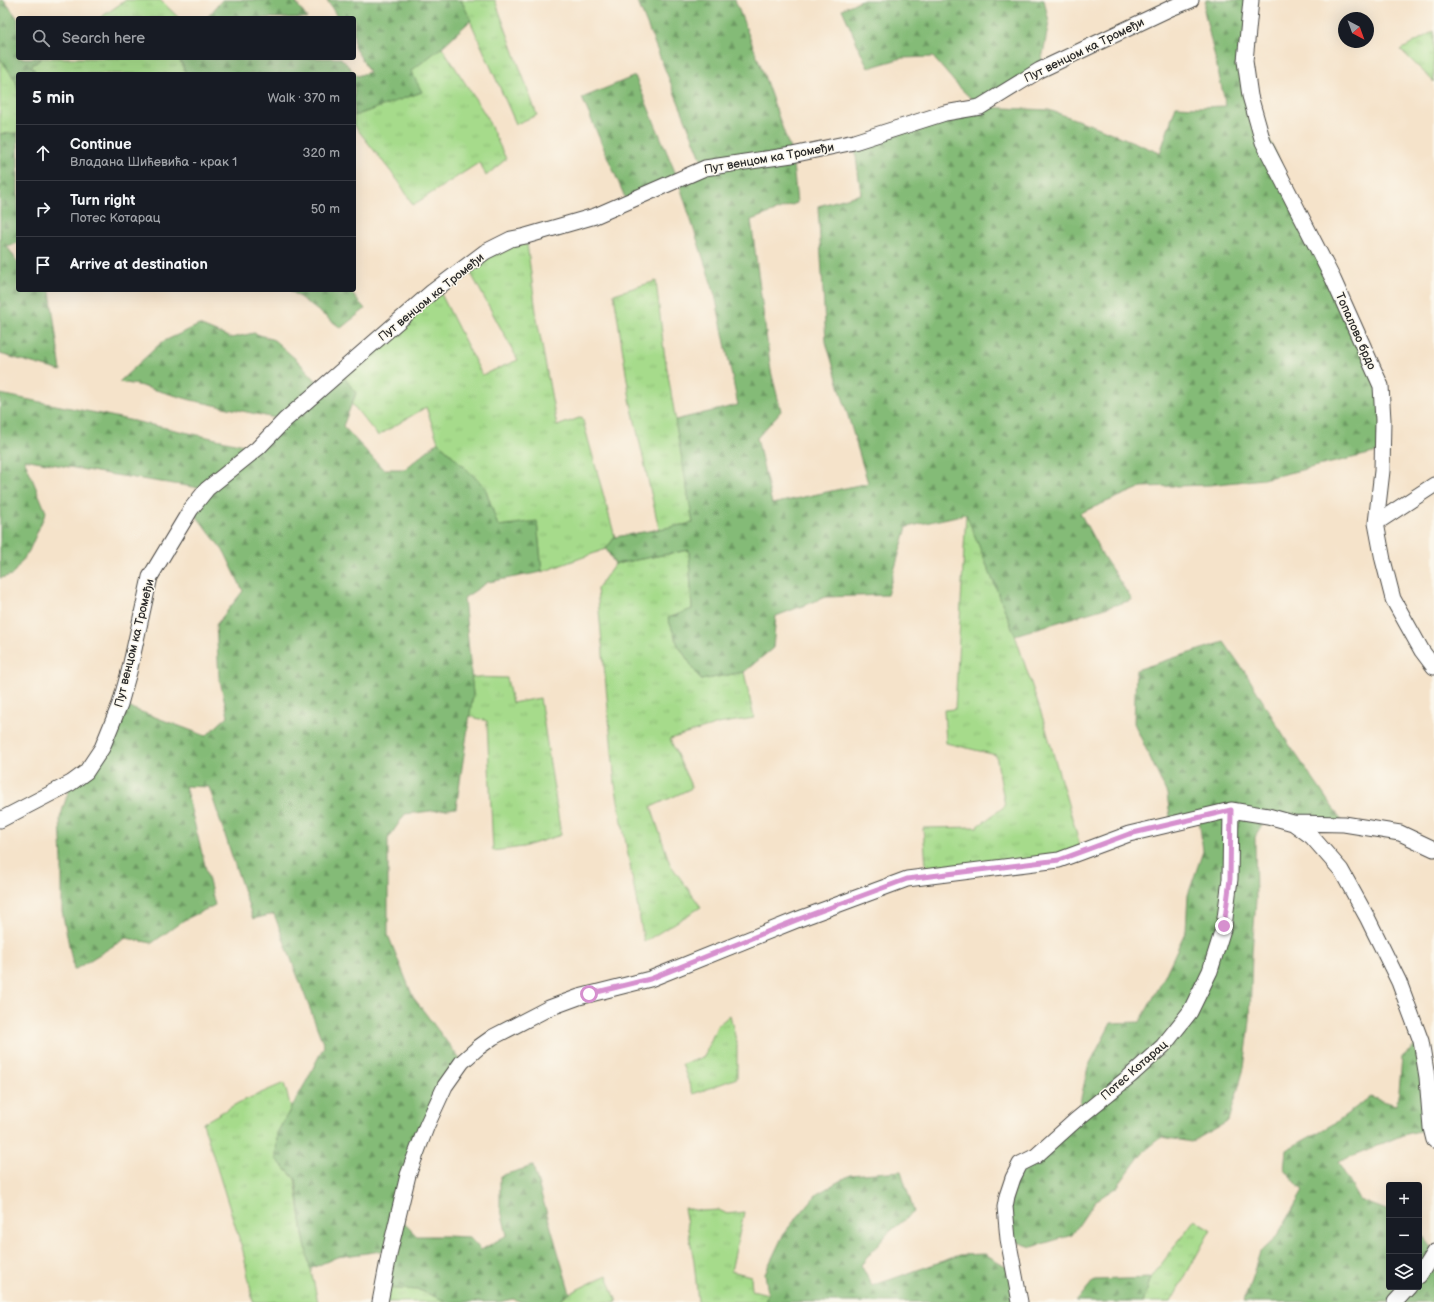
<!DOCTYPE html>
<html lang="en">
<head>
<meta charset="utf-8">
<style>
	body { margin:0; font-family:"Balsamiq Sans",sans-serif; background:#20242c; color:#f1f3f6 }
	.controls { position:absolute; right:12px; bottom:12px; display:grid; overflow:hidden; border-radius:4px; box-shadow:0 4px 16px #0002 }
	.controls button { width:36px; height:36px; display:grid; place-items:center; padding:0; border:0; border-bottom:1px solid #363941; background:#171b24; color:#f1f3f6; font:20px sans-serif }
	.compass { position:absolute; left:1338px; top:12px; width:36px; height:36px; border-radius:50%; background:#171b24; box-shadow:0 4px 16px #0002; rotate:139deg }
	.stop { position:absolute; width:12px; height:12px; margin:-9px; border:3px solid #d690ce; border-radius:50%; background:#fff }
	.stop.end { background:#d690ce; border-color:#fff; box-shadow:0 1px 4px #0008 }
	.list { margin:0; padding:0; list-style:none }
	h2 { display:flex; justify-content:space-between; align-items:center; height:52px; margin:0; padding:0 16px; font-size:17px }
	h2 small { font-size:13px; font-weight:400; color:#9ea1a6 }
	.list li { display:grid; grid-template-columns:26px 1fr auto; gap:12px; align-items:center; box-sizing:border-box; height:56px; padding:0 16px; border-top:1px solid #363941 }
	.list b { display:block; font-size:15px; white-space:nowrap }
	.list p { margin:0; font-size:13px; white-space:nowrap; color:#9ea1a6 }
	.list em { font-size:13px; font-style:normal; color:#9ea1a6 }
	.icon { flex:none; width:22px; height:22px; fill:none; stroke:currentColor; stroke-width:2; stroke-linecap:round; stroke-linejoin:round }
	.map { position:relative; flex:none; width:1434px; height:1302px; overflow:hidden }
	.search { position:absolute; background:#171b24; box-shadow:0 4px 16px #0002; left:16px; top:16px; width:340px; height:44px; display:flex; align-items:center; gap:10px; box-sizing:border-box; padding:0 14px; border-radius:4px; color:#9ea1a6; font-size:15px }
	.panel { position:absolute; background:#171b24; box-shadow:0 4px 16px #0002; left:16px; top:72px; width:340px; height:220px; border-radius:4px }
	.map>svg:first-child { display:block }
	.grass { fill:url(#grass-tufts); stroke:#68835b }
	.forest { fill:url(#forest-firs); stroke:#587351 }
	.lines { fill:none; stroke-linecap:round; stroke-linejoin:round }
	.minor-casing { stroke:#494743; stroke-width:17 }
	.minor { stroke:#fff; stroke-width:15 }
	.route { stroke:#d690ce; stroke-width:5 }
	.labels { text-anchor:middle; stroke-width:3; stroke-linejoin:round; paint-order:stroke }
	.street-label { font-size:12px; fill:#2b2b2b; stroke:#fbf7ec }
</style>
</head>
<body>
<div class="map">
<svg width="1434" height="1302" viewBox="0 0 1434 1302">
	<defs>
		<pattern id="grass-tufts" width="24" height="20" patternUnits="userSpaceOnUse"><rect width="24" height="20" fill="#a6db8b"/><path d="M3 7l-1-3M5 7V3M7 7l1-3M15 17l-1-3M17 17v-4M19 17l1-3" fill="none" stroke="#8fbc78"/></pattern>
		<pattern id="forest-firs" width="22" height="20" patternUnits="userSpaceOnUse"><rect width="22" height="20" fill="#84bb77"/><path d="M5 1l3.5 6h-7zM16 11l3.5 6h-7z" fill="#6c9862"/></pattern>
	</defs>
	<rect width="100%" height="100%" fill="#fbf7ec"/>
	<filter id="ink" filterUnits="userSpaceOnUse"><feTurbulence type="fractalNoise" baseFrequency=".025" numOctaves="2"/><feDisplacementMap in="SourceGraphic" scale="8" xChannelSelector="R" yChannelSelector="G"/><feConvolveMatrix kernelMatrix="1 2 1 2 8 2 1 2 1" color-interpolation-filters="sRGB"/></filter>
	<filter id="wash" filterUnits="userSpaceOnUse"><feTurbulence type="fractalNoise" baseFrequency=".012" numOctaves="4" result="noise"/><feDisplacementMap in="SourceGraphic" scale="16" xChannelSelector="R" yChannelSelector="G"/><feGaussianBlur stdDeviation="0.9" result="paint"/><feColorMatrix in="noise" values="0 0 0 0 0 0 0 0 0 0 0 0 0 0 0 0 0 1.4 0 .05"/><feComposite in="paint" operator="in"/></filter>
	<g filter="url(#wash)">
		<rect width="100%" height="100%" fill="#f5e3ca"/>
		<path class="grass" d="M126,0H160L179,18H100Z
			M461,0H495L537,115L516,124Z
			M1434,31V82L1401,50Z
			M442,47L485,114L506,159L486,176L480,162L413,205L399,182L354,125V116L422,92L410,71Z
			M0,58L16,81L18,90V133L0,134Z
			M42,58H179L186,74H37L31,66Z
			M526,236L537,319L557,426L582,417L615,537L606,549L542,572L537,522L498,526L485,487L438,442L426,407L378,436L352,404L356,393L340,372L438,288L482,375L518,360L467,266Z
			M656,281L664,351L693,523L659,529L630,399L614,294Z
			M966,513L1015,635L1044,722L1082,852L927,877L923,828L977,827L1005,806L996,755L946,743L944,710L955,709Z
			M689,550L692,610L668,618L678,645L701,680L744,672L754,718L718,724L670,739L692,788L651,807L670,864L701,907L644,942L615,784L597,589L615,564Z
			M471,677L507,678L512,703L540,698L561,835L523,847L493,851L487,721L469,716L473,694Z
			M730,1015L737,1044V1078L693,1094L682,1064L704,1057L717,1026Z
			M284,1083L291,1108L277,1133L276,1159L295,1179L303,1234L318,1302H253L243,1251L203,1123L238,1103Z
			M684,1208L701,1211L719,1210L727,1214L744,1212L731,1271L751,1276L752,1290L768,1294L765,1302H698L694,1261Z
			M1195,1219L1211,1229L1171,1302H1143L1151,1278Z
			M607,1275L617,1302H558L570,1293Z
			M382,1288L419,1290L448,1302H380Z"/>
		<path class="forest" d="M0,0H4L18,19V58H42L31,66L37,74H18V90L16,81L0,58Z
			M222,0H294L307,18H207Z
			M327,0H461L471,20L442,47L411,71L422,92L354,116V74H186L179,58H341L357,76L369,72L354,46V18H338Z
			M637,0H735L760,64L792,155L797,203L751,220L771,371L781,411L757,438L772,504L868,483L826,342L818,206L861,194L854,142L980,107L957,85L933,57L902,58L868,68L842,9L861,0H1044L1049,22L1040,70L981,107L1049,110L1097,127L1160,153L1176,106L1199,107L1226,106L1204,10L1206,0H1251L1250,96L1381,386L1382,451L1263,479L1209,485L1142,487L1080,513L1103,556L1132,600L1015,635L966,514L907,527L887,595L826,597L776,616L773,648L744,672L701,680L678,645L668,618L692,609L689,550L615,564L606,549L615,537L693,523L675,420L738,405L715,295L678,180L627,202L582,98L635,76L678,179L705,168Z
			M18,133V243L7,246L18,263V290H48L50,291L61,371L0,354V134Z
			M290,290H349L365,309L341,328Z
			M199,325L231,338L254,333L274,340L299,362L322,387L340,372L356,393L343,426L383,469H405L438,442L485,487L498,526L537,521L542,572L488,582L464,598L473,694L456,808L405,814L388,839V935L413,997L462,1062L445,1086L397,1216L417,1236H445L469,1237L481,1250L507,1235L500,1206V1176L533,1166L570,1293L558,1302H522L513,1299L499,1302H448L419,1290L382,1288L389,1250L337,1257L310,1269L303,1234L296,1179L276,1159L277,1133L307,1080L324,1046L274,914L253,919L209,787L185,786L215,905L184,920L152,943L126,938L74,970L62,911V861L60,818L71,783L86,772L120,704L206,736L228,716L219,677L216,625L243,591L225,553L191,509L207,489L108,474L24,459L46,512L29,551L12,575L0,578V394L106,415L258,448L284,420L191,400L138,385L119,382L162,342Z
			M1224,642L1247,675L1286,740L1344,824L1268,816L1255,837L1256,900L1252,952L1250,1021L1244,1068L1229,1121L1191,1142L1162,1137L1142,1153L1117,1187L1095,1201L1072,1235L1032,1247L1008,1239L1013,1178L1076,1120L1088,1067L1111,1023L1140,1022L1163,980L1186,930L1188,895L1203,851L1199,818L1171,824L1167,794L1134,723L1136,670Z
			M1421,1041L1431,1128L1403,1135L1338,1162L1360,1200L1389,1211V1287H1419V1231L1434,1250V1302H1244L1260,1252L1277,1236L1303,1191L1284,1169L1286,1150L1335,1123L1370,1097L1396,1105L1399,1091L1402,1057Z
			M901,1171L914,1212L887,1234L861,1265L872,1286L960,1255L985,1254L1014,1271L1020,1302H765L768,1294L765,1273L784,1233L817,1194L850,1175Z
			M1151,1278L1143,1302H1076L1094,1280Z"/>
	</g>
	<g filter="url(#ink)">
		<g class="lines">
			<defs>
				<path id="minor" d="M1251,0L1245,61L1250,96L1263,142L1333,279L1381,386L1383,420L1382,471L1376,523L1383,560L1393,599L1422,651L1434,667
					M1376,523L1434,485
					M0,820L71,783L86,772L102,748L120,704L129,672L150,577L191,509L207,489L258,448L285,420L432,292L485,252L511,239L526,236L595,216L705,168L792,155L854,142L945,113L980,107L1040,70L1171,8L1191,0
					M1293,823L1312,837L1341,870L1368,919L1399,982L1421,1041L1427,1077L1431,1128L1434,1140
					M1419,1276L1434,1252
					M380,1302L390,1250L408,1175L427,1125L445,1086L462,1062L479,1047L493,1037L549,1008L579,997L650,979L799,919L907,879L1059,860L1129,834L1231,810L1268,816L1293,823L1344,824L1400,833L1434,849
					M1020,1302L1008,1239L1005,1207L1007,1196L1013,1178L1020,1164L1036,1156L1076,1120L1130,1076L1163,1046L1190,1012L1210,971L1224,926L1230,879L1231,810
					M1395,1302L1409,1287"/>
			</defs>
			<use href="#minor" class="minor-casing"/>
			<use href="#minor" class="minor"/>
		</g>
	</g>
	<g class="lines" filter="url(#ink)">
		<path class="route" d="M589,994L650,979L799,919L907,879L1059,860L1129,834L1231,810L1230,879L1224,926"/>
	</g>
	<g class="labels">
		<g class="street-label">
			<text transform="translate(1084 50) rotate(-26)" y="4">Пут венцом ка Тромеђи</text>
			<text transform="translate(769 158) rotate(-10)" y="4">Пут венцом ка Тромеђи</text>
			<text transform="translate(431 297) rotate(-39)" y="4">Пут венцом ка Тромеђи</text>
			<text transform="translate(1356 331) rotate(66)" y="4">Топалово брдо</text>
			<text transform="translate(134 643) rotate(-76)" y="4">Пут венцом ка Тромеђи</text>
			<text transform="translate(1134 1070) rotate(-41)" y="4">Потес Котарац</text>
		</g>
	</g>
</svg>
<div class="controls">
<button>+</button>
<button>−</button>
<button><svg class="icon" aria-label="layers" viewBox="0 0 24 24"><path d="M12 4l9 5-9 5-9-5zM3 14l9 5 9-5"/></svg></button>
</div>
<svg class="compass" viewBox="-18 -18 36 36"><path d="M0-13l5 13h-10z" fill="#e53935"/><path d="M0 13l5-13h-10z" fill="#9ea1a6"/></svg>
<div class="stop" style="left:589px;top:994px"></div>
<div class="stop end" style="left:1224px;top:926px"></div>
<div class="search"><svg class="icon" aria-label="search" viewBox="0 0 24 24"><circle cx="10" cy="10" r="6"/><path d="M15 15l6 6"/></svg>Search here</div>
<section class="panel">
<h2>5 min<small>Walk · 370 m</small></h2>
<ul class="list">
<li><svg class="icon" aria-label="ahead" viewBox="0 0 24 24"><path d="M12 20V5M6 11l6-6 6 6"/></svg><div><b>Continue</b><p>Владана Шићевића - крак 1</p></div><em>320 m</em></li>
<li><svg class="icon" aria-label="right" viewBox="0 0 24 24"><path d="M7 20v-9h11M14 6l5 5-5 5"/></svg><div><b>Turn right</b><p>Потес Котарац</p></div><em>50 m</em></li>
<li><svg class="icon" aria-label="arrive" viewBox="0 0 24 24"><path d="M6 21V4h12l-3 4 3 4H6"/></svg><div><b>Arrive at destination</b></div></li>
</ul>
</section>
</div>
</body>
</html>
